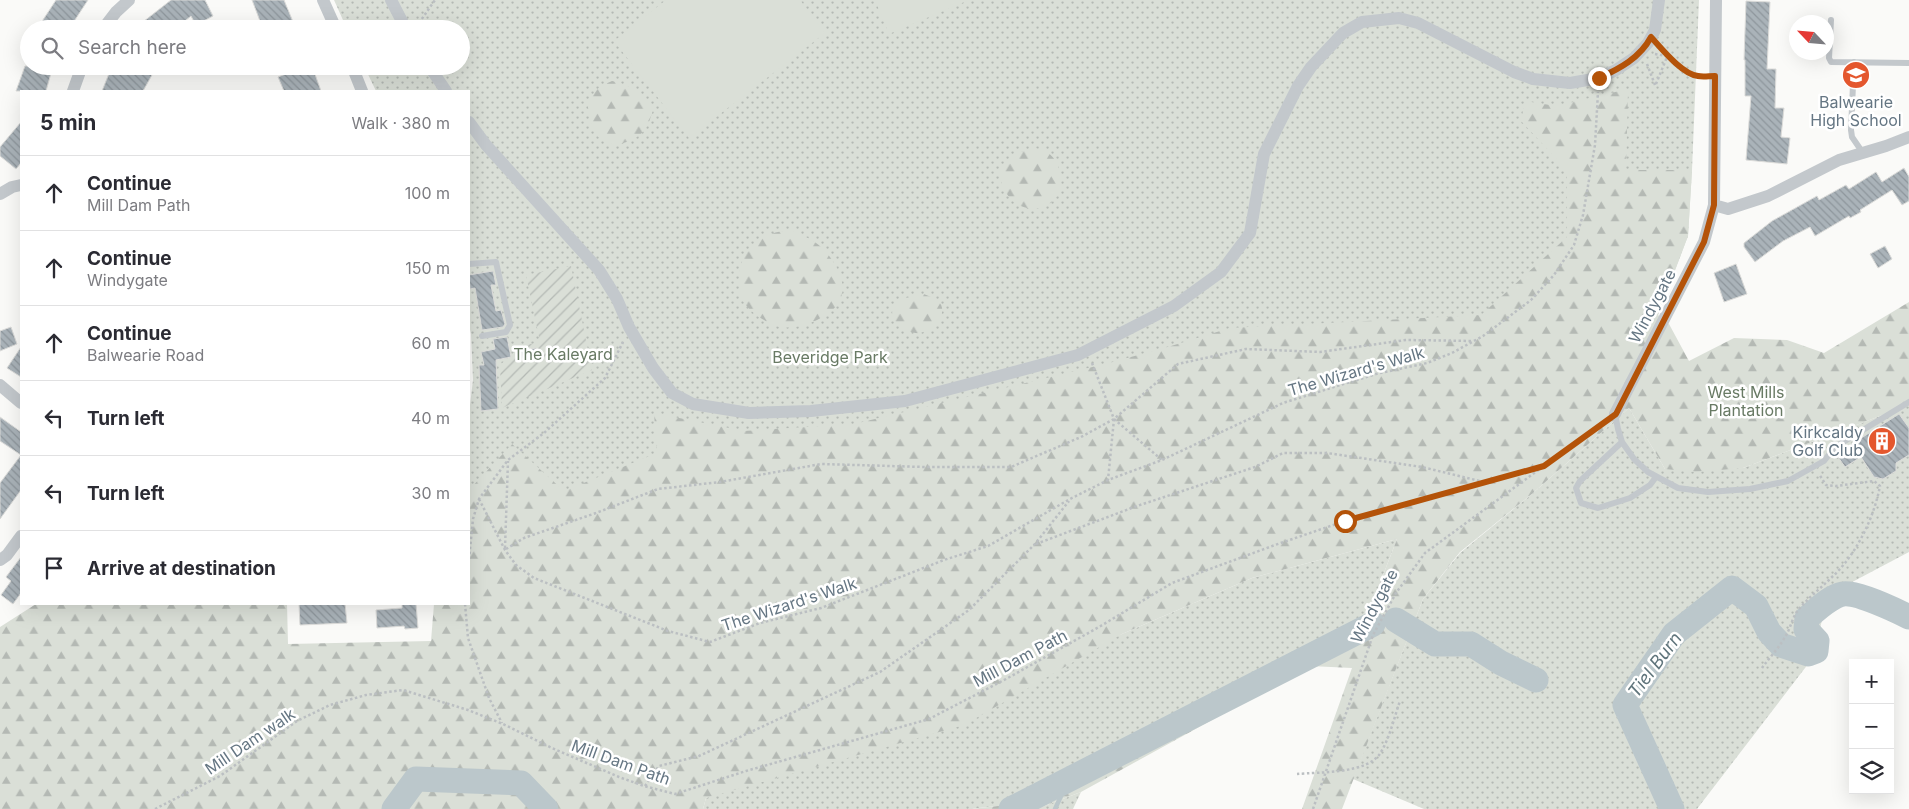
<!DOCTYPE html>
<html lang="en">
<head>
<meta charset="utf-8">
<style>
	body { margin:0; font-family:Inter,sans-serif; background:#f2f2f3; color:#2b2b33 }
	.controls { position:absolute; right:15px; bottom:15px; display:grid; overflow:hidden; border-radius:0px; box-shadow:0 5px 20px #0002 }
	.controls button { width:45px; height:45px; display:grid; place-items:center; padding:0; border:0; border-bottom:1px solid #e1e1e2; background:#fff; color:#2b2b33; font:25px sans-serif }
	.compass { position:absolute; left:1789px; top:15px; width:45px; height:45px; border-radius:50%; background:#fff; box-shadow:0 5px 20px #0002; rotate:296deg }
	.stop { position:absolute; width:15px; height:15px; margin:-11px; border:4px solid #b45309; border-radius:50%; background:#fff }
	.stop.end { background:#b45309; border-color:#fff; box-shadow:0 1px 5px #0008 }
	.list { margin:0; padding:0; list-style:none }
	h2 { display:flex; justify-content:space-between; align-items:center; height:65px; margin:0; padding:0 20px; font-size:21px }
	h2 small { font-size:16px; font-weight:400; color:#7c7c81 }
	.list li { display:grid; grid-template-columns:32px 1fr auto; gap:15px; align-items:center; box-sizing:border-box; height:75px; padding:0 20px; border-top:1px solid #e1e1e2 }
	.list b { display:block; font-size:19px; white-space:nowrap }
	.list p { margin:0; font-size:16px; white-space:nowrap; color:#7c7c81 }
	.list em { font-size:16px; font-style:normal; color:#7c7c81 }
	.icon { flex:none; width:28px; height:28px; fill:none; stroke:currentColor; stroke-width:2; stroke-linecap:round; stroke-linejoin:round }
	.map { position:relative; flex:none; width:1909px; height:809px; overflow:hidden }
	.search { position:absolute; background:#fff; box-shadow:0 5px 20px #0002; left:20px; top:20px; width:450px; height:55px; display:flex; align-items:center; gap:12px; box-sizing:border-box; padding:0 18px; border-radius:28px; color:#7c7c81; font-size:19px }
	.panel { position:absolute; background:#fff; box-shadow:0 5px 20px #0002; left:20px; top:90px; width:450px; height:515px; border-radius:0px }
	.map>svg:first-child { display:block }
	.grass { fill:url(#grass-dots) }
	.forest { fill:url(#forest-firs) }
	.garden { fill:url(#garden-furrows) }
	.pitch { fill:#dadfd7 }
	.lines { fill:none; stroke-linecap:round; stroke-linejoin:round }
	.stream { stroke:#bbc7cb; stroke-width:4.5 }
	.river { stroke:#bbc7cb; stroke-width:25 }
	.building { fill:url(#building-back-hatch); stroke:#dcdcda }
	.path { stroke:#bbbfc2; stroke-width:2.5; stroke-dasharray:2.5 2.5; stroke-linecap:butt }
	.lane { stroke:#c3c8cc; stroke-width:6 }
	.street { stroke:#c3c8cc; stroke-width:12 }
	.route { stroke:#b45309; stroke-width:6 }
	.labels { text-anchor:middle; stroke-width:5; stroke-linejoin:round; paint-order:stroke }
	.poi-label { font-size:16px; fill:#657683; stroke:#fff }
	.street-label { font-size:16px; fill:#657683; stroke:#fff }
	.park-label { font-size:16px; fill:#687a64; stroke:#fff }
	.water-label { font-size:18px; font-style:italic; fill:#60757c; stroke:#fff }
</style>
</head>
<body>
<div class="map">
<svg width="1909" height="809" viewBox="0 0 1909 809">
	<defs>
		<pattern id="grass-dots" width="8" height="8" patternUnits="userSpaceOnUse" patternTransform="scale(1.25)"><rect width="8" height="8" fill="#dadfd7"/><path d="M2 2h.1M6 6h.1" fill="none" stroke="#b4b9b4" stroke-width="1.8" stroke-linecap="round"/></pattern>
		<pattern id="forest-firs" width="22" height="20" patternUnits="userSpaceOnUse" patternTransform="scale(1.25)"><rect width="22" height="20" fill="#dadfd7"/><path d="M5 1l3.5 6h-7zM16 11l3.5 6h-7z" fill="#b4b9b4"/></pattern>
		<pattern id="garden-furrows" width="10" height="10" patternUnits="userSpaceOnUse" patternTransform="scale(1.25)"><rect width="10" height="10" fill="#dadfd7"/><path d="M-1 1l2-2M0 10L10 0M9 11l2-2" fill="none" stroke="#b4b9b4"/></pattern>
		<pattern id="building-back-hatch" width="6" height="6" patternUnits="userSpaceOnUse" patternTransform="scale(1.25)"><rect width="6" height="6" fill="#aab3b9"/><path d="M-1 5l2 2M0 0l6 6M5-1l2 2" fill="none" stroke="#8e969c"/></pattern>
	</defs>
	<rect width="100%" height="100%" fill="#fafaf8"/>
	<path class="grass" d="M334,0H1699L1692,170L1688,236L1658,315L469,604V413L473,380L471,334L469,325V91H376L364,66H461V29H347Z
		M1909,405V552L1839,589L1822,619L1815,655L1697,809H1424L1353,779L1423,599L1460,553L1533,493L1629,408L1665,469L1743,468Z
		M1397,539L1368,614L1104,756L998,806L969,809H703L706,798L1122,634L1252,578Z
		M1081,792L1073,809H1036Z"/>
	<path class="forest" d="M612,81C631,85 643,93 653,110C651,116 649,123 646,128C638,140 618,148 605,142C595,138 588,118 588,108C589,101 593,93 599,88C602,85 608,83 612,81Z
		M1628,89L1626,170H1692L1688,236L1658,315L1669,324L1689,361L1734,338L1787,340L1824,353L1909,302V405L1743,468L1695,472L1665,469L1629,408L1533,493L1460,552L1423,599L1342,809H1302L1352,668L1310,666L1081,792L1036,809H969L998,806L1104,756L1368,614L1397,539L1252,578L1122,634L964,725L706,798L703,809H0V627L36,604H287L288,644L431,641L434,604H469V490L512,444L564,491L657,453L654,413L744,431L854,424L1109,363L1171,346L1230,328L1481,315L1567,237V170L1521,121L1525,101L1556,106Z
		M1035,148C1048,151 1055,156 1059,169C1074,212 1008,230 999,172C1010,156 1016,152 1035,148Z
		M791,230C801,235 813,239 821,247C832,257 846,278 842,294C840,307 827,315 817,320C807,325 791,329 780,327C769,325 748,311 743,301C741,297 741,291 740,286C735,253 759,232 791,230Z
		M924,294C928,296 935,298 938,301C951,313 931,331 920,333C913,334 907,330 901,327C892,321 888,310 898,302C904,297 917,296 924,294Z"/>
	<path class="garden" d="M571,266L592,370L502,408L500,365L521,346L540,342L526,275Z"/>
	<path class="pitch" d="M666,0H800L825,33L689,138L614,41Z
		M875,0H969L889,34Z"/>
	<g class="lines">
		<path class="stream" d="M1055,809L1069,779"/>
		<path class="river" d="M1396,620L1435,644H1471L1501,663L1536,680
			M394,809L416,779L521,783L546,809
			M1011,809L1373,624
			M1672,809L1625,705L1674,634L1732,588L1756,606L1769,632L1781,645L1808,654L1816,651L1817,641L1806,629L1807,618C1818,609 1829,597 1843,594C1857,592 1895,610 1909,617"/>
	</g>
	<path class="building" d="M56,0H88L69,29H37Z
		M171,0H205L213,16L196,25L191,16L175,29H134Z
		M252,0H284L296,29H263Z
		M1746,1L1770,2L1767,69H1776L1775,108H1784L1781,137L1790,138L1787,164L1746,160L1751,96H1745V60H1744Z
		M25,66H53L46,91H16Z
		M112,66H157L143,91H102Z
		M305,66H312L321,91H284L278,77Z
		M21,122V163L16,169L0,156V147Z
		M1904,168L1909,177V201L1902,205L1892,190L1860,210L1861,212L1850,218L1849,216L1815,236L1810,227L1783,241L1755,262L1744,247V243L1772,221L1817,196L1819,200L1846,185L1849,189L1876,172L1882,182Z
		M1885,246L1892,259L1878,268L1870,254Z
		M1736,264L1747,294L1724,302L1714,273Z
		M493,271L496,285H491L496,311L501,310L505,324L503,327L482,330L475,288L470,289L469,275Z
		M11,327L17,344L0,351V331Z
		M507,337L511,357L496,360L498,409L481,411L479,365H484L481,352L495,349L493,339Z
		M21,347V377L7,368Z
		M536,348L538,359L523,362L521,351Z
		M1899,414L1909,428V455L1896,463V471L1883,479L1874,477L1861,457L1845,467L1836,454Z
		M0,417L21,432V490L0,519V483L21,455L0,441Z
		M21,557V593L13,604L1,595L11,581L6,577Z
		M299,604H345L347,623L300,625Z
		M402,604H416L418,628L405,629L404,626L377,628L376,610L402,608Z"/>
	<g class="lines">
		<path class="path" d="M419,23L435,0
			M1660,46C1671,58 1685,76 1703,76
			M1655,54L1666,56
			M1647,64L1655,85
			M1656,84L1667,57
			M1092,363L1114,419L1108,480
			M1114,419L1162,460
			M479,499L505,550L516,565L534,578L668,631L710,642L760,623L821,608L944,560L988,546L1070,499L1108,480L1162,460L1283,403L1376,374L1427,363L1452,353L1483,336L1531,300L1554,275L1574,245L1583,215L1595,145L1598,92
			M1036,544L1137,506L1255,467L1283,453H1327L1422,467L1484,482
			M505,548L508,461
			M506,549L524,538L596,513L658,489L720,482L821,464L925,467H1011L1081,437L1114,419L1178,364L1246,349L1320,352L1406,340L1473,341
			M469,559L473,519L479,499L508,460L544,433L605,378L623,342
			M465,604L468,638L489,698L502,723
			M1762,668C1769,658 1779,648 1785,637C1791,628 1792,617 1799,609C1809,597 1821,588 1832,577C1856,555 1874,518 1880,486L1874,481L1836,486L1826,485L1819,474
			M1297,774C1319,772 1369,774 1381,752C1390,737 1394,718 1400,701
			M645,786L659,766L699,756L880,672L969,610L1035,544L1069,501
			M155,809L220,776L297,721L330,705L366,695L403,690L468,710L503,724L552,748L619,777L644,786L675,794L746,771L929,719L1006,679L1099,627L1172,583L1275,545L1345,521L1544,466
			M1313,809L1373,635L1396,593L1425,553L1604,422"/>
		<path class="lane" d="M1831,20L1829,58L1831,62L1909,63
			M1854,62L1851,130L1852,137L1863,153
			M469,264L496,262L510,325L506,332L482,336
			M1615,414L1618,429L1622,442L1634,459L1648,472L1678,488L1708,492L1750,489L1788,481L1824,461L1835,447L1909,402
			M1622,442L1580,481L1576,488L1581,503L1598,508L1630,498L1650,485L1656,477"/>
		<path class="street" d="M323,0L336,29
			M391,0L406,29
			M103,29L116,12L129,0
			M352,66L362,91
			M429,66L446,91
			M73,91L82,66
			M469,122L486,145L599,270L617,299L629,327L653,368L672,393L693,404L749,413L811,411L905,401L1078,355L1174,306L1221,272L1250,233L1264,154L1298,86L1311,67L1343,33L1362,22L1399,18L1418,23L1514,72L1533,79L1570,83L1599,78L1616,70L1634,58L1648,43L1655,30L1659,0
			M0,194L12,187L21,185
			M1714,205L1728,209L1768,196L1839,160L1886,146L1909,137
			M0,385L21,403
			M1615,414L1704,242L1714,205L1716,0
			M0,560L7,555L21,536"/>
	</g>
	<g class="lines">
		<path class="route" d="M1345,521L1544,466L1616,414L1704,242L1714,205L1715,76C1709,76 1703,77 1698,76C1682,74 1662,49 1651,37C1640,58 1619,69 1599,78"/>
	</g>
	<defs>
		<symbol id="school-disc" viewBox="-11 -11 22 22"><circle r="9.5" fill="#e4572e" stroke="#fff"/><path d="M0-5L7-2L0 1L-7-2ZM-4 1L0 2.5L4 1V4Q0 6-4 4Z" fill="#fff"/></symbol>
		<symbol id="building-disc" viewBox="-11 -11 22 22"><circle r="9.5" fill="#e4572e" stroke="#fff"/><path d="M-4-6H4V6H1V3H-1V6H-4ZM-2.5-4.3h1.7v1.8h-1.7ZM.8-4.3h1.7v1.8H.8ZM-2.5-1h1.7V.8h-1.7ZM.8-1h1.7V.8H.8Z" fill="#fff"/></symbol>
	</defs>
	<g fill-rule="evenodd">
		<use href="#school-disc" x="1840" y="59" width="32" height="32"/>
		<use href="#building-disc" x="1866" y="425" width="32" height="32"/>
	</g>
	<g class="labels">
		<g class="poi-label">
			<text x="1856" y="108">Balwearie<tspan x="1856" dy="18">High School</tspan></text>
			<text x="1863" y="438" text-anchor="end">Kirkcaldy<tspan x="1863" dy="18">Golf Club</tspan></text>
		</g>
		<g class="street-label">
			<text transform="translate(1652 306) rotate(-62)" y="6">Windygate</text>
			<text transform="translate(1356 371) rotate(-16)" y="6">The Wizard's Walk</text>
			<text transform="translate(789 604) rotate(-18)" y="6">The Wizard's Walk</text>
			<text transform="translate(1374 606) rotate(-62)" y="6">Windygate</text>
			<text transform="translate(1020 658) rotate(-28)" y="6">Mill Dam Path</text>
			<text transform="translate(250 741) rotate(-34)" y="6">Mill Dam walk</text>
			<text transform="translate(621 762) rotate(20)" y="6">Mill Dam Path</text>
		</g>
		<g class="park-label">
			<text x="563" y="360">The Kaleyard</text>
			<text x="830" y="363">Beveridge Park</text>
			<text x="1746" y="398">West Mills<tspan x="1746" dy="18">Plantation</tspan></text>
		</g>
		<g class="water-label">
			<text transform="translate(1655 665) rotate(-53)" y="6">Tiel Burn</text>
		</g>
	</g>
</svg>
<div class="controls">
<button>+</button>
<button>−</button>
<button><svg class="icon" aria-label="layers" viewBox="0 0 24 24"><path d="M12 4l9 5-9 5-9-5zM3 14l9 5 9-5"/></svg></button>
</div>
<svg class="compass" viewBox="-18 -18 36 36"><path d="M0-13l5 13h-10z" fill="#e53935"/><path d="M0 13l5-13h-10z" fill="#7c7c81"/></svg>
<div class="stop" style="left:1345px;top:521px"></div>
<div class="stop end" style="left:1599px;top:78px"></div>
<div class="search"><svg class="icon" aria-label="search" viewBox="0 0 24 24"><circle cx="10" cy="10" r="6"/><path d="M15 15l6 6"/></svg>Search here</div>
<section class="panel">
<h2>5 min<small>Walk · 380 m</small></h2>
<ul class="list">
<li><svg class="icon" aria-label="ahead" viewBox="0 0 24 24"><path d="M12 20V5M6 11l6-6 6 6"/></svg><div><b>Continue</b><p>Mill Dam Path</p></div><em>100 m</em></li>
<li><svg class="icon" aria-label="ahead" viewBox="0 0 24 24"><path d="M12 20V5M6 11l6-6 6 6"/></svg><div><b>Continue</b><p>Windygate</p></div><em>150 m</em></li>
<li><svg class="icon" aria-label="ahead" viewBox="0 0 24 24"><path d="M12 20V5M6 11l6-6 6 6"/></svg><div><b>Continue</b><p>Balwearie Road</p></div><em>60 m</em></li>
<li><svg class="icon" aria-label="left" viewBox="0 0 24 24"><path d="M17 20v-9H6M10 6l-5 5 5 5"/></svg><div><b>Turn left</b></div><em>40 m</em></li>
<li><svg class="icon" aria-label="left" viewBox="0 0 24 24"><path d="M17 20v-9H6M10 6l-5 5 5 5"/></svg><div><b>Turn left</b></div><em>30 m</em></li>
<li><svg class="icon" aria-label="arrive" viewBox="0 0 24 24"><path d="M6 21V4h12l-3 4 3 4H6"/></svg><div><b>Arrive at destination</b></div></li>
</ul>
</section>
</div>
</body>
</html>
